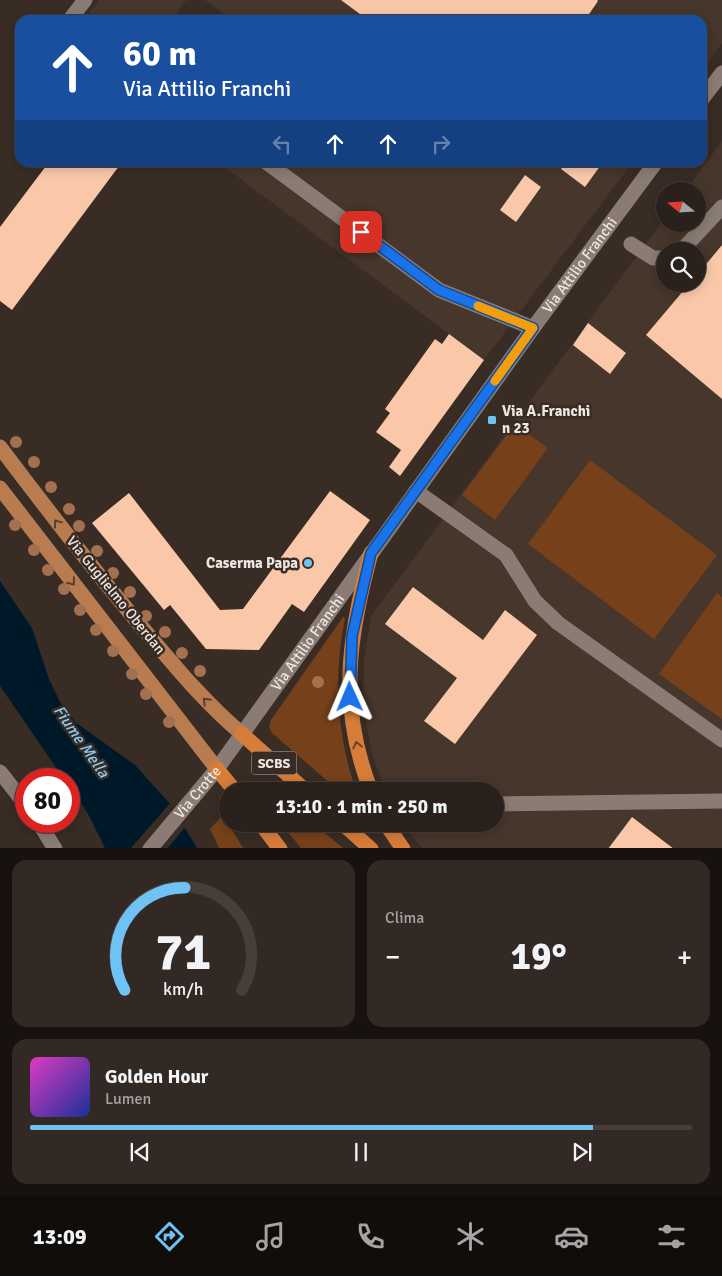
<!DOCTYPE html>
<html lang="it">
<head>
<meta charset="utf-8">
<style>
	body { margin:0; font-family:Signika,sans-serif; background:#322925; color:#f1f3f6; height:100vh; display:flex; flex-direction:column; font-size:19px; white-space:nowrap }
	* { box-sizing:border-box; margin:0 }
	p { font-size:16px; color:#a5a3a3 }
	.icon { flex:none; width:28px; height:28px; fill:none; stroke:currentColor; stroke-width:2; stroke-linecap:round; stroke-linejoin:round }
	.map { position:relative; height:848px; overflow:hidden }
	.side { display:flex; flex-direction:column; gap:12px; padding:12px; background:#17120f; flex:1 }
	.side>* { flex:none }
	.guide { position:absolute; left:15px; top:15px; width:692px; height:152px; border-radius:15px; box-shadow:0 2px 12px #0003,0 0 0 1px #463e3b; background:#1a4fa0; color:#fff; overflow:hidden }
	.needle { width:32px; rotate:288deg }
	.fabs { position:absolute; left:656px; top:182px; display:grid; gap:10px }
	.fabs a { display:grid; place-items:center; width:50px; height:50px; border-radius:50%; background:#2a211c; box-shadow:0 2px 12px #0003,0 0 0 1px #463e3b; font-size:25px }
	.speed { position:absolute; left:15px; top:768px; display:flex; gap:10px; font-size:25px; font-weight:700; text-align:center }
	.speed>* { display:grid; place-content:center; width:65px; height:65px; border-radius:50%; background:#2a211c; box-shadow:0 2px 12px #0003,0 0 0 1px #463e3b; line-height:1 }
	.speed .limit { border:8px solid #d22; background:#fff; color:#111 }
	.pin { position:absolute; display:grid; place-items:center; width:42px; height:42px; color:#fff; margin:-21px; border-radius:10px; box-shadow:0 2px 8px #0006 }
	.me { position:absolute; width:55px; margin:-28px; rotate:359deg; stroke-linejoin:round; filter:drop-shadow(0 0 4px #0008) }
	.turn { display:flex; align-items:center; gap:18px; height:105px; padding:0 25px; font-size:22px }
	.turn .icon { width:65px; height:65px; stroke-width:2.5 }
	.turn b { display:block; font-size:35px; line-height:42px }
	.lanes { display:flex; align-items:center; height:48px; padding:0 25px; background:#0003; justify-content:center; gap:25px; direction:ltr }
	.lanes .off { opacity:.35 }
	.big { font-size:38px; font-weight:700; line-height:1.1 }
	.side .tile { flex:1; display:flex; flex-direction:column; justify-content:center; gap:8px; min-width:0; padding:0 18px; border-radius:15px; background:#322925 }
	.side .dial { align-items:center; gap:0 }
	.dial svg { height:130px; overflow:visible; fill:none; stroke:#463e3b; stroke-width:7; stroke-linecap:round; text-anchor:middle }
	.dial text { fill:#f1f3f6; stroke:none }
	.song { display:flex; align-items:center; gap:15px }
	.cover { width:60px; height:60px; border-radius:8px; background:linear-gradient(135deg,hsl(310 70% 55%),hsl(230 70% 35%)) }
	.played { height:5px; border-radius:2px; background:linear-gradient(90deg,#6fc2f4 85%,#463e3b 85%) }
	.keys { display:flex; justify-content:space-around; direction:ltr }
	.heat { display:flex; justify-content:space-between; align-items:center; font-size:28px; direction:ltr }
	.side .tiles { flex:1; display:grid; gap:12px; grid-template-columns:1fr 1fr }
	.tile:last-child { grid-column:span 2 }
	.trip { position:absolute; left:219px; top:782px; width:285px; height:50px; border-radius:25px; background:#2a211c; box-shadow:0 2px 12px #0003,0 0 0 1px #463e3b; font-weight:700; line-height:50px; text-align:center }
	.tab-bar { display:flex; height:80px; justify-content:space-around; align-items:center; background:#110d0b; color:#a5a3a3 }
	.tab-bar .icon { width:35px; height:35px }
	.tab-bar .on { color:#6fc2f4 }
	.tab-bar b { font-size:22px; color:#f1f3f6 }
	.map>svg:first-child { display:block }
	.built { fill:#46362b; fill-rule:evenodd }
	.green { fill:#76411a }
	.water { fill:#001929 }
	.pier { fill:#382c25 }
	.building { fill:#fac8a9 }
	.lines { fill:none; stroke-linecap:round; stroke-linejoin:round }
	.minor { stroke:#8a7c74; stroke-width:15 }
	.major { stroke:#b97c51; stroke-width:15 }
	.highway { stroke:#d87c39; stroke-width:15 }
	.tree { fill:#a37150 }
	.oneway { stroke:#584030 }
	.oneway2 { stroke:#68442b }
	.route-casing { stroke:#114b97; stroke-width:12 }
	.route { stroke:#1a73e8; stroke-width:9 }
	.slow { stroke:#f59e0b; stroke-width:9 }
	.poi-dot { fill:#6fc2f4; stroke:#382c25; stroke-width:2 }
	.labels { text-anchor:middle; stroke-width:5; stroke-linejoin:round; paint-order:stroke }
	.shield { fill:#382c25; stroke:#b7aea9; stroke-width:1 }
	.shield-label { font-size:14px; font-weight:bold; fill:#ede6e1 }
	.street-label { font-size:15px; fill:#ede6e1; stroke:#382c25 }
	.poi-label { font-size:15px; font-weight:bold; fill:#ede6e1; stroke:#382c25; text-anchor:start }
	.water-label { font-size:16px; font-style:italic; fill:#8accf6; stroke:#382c25 }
</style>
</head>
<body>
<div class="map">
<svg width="722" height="849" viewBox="0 0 722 849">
	<rect width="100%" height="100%" fill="#382c25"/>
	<path class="built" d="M99 0H186L172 20H84Z
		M205 0H722V43L703 69 702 20H232Z
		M722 141V848H422L402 824H495V791H385L371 750 363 706 364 661 371 616 665 218V224H698V191H685ZM665 251H698V284H665Z
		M219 163H632L484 360Z"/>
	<path class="green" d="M515 424 548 448 495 520 462 495Z
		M590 460 717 555 654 639 528 544Z
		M717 593 722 597V719L659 674Z
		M343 617 345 618C333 678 337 734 356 791H339L272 733 269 727 271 720Z
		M223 815 243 848H219L210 829Z
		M281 824H314L343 848H301Z"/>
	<path class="water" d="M0 581 32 628 49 679 60 702 75 722 135 765 171 805 197 848H105L87 812 69 786V779H64L0 686Z"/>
	<path class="pier" d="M172 801 187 825 167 849 131 848Z"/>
	<path class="building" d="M341 0H597L598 1 585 20H368Z
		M49 162H122L12 310 0 301V227Z
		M566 162H603L585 187 561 169Z
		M525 175 541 187 516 222 500 210Z
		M722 245V399L646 335 689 284H698V274Z
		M588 323 626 353 610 374 573 345Z
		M449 334 484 360 400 476 389 467 401 450 376 432 390 413 385 409 435 339 442 344Z
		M330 491 370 520 304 612 292 604 259 650 206 649 170 605 164 610 92 523 129 493 220 610 243 609Z
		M413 587 483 640 505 610 537 635 455 744 424 721 457 678 385 624Z
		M632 817 674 849H608Z"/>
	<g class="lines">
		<g class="minor">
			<path d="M73 20 71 18 85 0"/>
			<path d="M702 99 722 73"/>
			<path d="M266 162 439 290 533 328"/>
			<path d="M631 244 653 258H665"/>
			<path d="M681 251 722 207"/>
			<path d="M416 491 506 555 535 601 558 623 722 740"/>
			<path d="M0 772 26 805"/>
			<path d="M498 804 722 801"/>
			<path d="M38 821 55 849"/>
			<path id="s1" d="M150 849 217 769 533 328 656 162"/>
		</g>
		<path class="major" d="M0 447C46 508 92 568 141 626 173 664 204 702 242 734
			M0 488 217 769"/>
		<path class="highway" d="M242 734 306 791
			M217 769 235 791
			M371 791C338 707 348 638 371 553
			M261 824 280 849
			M343 824 371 849
			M386 824 403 849"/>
	</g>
	<g class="tree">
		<circle cx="16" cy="442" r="6"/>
		<circle cx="34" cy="462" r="6"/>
		<circle cx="51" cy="487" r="6"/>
		<circle cx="69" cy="509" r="6"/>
		<circle cx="15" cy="525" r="6"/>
		<circle cx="79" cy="526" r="6"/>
		<circle cx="34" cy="550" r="6"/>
		<circle cx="97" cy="551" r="6"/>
		<circle cx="48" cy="570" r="6"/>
		<circle cx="113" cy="573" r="6"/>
		<circle cx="64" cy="589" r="6"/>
		<circle cx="130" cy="592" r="6"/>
		<circle cx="80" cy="610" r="6"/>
		<circle cx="146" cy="616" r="6"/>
		<circle cx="96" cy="630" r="6"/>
		<circle cx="165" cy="632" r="6"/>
		<circle cx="113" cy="651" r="6"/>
		<circle cx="182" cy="653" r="6"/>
		<circle cx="200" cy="671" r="6"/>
		<circle cx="132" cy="674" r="6"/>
		<circle cx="318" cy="682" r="6"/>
		<circle cx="146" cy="694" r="6"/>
		<circle cx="169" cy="722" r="6"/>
	</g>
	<defs><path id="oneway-chevron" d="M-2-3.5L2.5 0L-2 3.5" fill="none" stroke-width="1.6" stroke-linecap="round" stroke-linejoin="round" transform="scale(1.25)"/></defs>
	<g class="oneway">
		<use href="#oneway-chevron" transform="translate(57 523) rotate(-127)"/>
		<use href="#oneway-chevron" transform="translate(72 582) rotate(52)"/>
		<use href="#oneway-chevron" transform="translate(206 701) rotate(-135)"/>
	</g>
	<use class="oneway2" href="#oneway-chevron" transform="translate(357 745) rotate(-102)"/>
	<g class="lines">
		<g class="route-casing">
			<path id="route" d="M350 697 352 636 371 553 533 328 439 290 361 232"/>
		</g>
		<use href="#route" class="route"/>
		<path class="slow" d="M478 306 533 328 495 381"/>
	</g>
	<g class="poi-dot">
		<rect x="487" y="415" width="10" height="10" rx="2.5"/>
		<circle cx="308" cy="563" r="5"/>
	</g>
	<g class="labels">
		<rect class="shield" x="251.5" y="751.5" width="45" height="23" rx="4"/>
		<g class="shield-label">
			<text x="274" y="768">SCBS</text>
		</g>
		<g class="street-label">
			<text dy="5" stroke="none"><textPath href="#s1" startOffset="725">Via Attilio Franchi</textPath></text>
			<text transform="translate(116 595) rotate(51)" y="5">Via Guglielmo Oberdan</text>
			<text dy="5" stroke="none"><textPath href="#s1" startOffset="260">Via Attilio Franchi</textPath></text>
			<text dy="5" stroke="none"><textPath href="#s1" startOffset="74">Via Crotte</textPath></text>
		</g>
		<g class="poi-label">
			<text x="502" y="416">Via A.Franchi<tspan x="502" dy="17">n 23</tspan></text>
			<text x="298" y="568" text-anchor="end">Caserma Papa</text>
		</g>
		<g class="water-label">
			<text transform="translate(82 741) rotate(55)" y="6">Fiume Mella</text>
		</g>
	</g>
</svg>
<div class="fabs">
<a><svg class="needle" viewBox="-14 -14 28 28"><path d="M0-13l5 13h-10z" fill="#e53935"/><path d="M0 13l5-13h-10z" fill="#a5a3a3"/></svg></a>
<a><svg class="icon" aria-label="search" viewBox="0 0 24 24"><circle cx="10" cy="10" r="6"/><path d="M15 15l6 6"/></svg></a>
</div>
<div class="speed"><div class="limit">80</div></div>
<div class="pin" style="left:361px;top:232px;background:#d93025"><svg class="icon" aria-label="arrive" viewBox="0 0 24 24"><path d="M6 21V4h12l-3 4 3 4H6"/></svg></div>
<svg class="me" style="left:350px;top:697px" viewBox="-20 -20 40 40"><path d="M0-17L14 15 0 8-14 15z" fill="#1a73e8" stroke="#fff" stroke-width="4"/></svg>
<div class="trip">13:10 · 1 min · 250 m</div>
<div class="guide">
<div class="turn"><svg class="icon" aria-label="ahead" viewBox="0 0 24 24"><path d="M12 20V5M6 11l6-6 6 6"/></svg><div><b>60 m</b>Via Attilio Franchi</div></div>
<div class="lanes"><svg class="icon off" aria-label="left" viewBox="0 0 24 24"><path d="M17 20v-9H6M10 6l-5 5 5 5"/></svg><svg class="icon" aria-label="ahead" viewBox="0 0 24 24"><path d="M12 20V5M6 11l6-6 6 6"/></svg><svg class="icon" aria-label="ahead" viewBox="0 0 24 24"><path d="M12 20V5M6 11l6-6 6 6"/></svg><svg class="icon off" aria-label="right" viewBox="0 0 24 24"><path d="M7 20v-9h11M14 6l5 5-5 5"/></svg></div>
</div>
</div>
<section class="side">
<div class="tiles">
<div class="tile dial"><svg viewBox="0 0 100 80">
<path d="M14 69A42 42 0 1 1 86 69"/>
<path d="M14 69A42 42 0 0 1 51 6" stroke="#6fc2f4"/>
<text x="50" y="56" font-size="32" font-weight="700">71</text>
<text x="50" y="72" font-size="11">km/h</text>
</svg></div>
<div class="tile"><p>Clima</p>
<div class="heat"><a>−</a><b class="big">19°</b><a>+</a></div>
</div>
<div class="tile">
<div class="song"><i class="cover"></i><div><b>Golden Hour</b><p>Lumen</p></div></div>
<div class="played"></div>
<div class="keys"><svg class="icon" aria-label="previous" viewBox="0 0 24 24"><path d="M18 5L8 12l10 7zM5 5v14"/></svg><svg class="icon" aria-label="pause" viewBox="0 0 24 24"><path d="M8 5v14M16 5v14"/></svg><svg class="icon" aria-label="next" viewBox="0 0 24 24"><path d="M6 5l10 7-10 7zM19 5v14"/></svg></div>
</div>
</div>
</section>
<nav class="tab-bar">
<b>13:09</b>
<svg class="icon on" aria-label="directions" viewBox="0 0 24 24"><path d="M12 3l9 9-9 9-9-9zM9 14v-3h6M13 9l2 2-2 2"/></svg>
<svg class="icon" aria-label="music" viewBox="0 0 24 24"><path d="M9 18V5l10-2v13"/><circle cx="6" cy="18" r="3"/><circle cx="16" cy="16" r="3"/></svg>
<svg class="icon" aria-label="phone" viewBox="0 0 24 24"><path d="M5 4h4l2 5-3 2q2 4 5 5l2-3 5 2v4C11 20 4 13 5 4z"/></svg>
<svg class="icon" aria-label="climate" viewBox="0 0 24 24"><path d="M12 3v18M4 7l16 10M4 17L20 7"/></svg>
<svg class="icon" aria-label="car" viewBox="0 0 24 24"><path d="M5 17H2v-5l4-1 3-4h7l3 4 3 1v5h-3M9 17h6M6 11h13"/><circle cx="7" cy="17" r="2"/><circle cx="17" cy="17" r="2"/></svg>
<svg class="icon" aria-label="filters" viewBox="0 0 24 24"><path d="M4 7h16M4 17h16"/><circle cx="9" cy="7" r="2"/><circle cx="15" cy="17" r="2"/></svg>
</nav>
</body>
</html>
